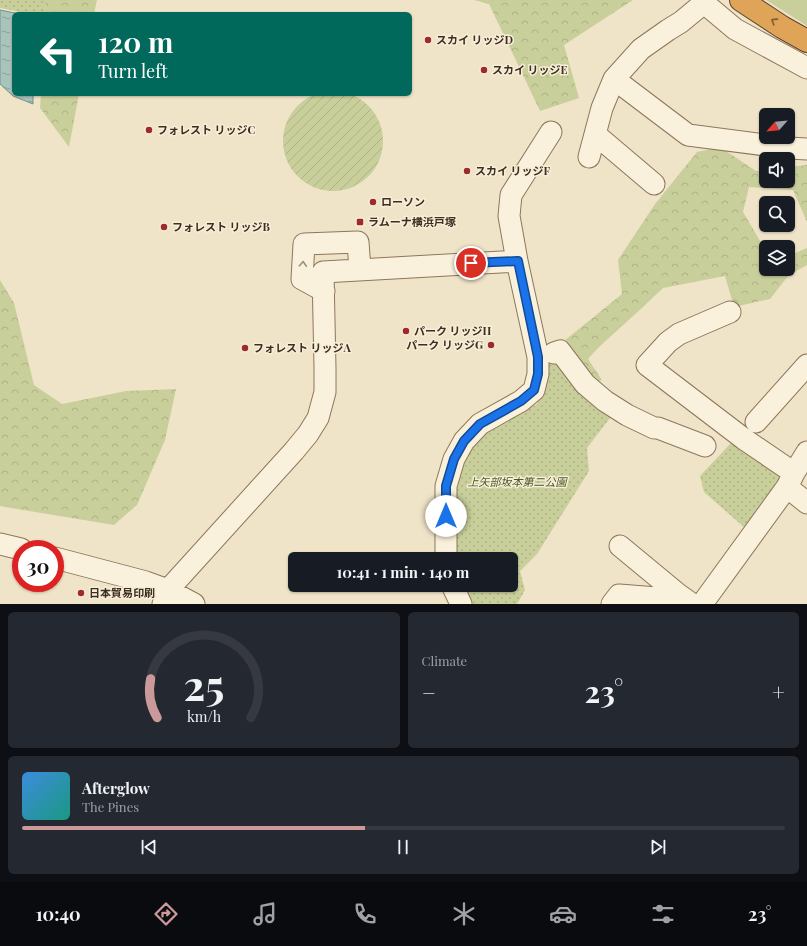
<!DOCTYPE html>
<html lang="en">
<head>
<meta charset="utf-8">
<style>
	body { margin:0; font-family:"Playfair Display","Noto Sans JP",serif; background:#242831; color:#f1f3f6; height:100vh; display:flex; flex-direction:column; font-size:15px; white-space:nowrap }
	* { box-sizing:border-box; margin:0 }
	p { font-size:13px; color:#9ea1a6 }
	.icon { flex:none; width:22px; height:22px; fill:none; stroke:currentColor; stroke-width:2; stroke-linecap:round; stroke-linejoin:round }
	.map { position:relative; height:604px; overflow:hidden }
	.panel { display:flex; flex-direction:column; gap:8px; padding:8px; background:#0d0f14; flex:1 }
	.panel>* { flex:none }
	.banner { position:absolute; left:12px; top:12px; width:400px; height:84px; border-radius:6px; box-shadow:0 1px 3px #0004; background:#00695c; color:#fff; overflow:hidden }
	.needle { width:26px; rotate:243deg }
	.buttons { position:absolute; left:759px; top:108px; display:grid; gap:8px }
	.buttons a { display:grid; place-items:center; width:36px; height:36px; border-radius:6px; background:#171b24; box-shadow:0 1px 3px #0004; font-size:20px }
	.speed { position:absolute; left:12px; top:540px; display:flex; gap:8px; font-size:20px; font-weight:700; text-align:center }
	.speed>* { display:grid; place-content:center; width:52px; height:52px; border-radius:50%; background:#171b24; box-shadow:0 1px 3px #0004; line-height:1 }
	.speed .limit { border:6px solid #d22; background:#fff; color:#111 }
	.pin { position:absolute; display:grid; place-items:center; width:34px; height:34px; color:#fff; margin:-17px; border:2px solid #fff; border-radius:50%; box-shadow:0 1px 4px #0007 }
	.me { position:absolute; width:44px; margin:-22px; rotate:0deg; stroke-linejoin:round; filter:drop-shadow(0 0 3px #0008) }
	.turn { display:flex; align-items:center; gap:14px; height:84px; padding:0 20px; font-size:18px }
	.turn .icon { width:52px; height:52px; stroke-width:2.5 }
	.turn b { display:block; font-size:28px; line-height:34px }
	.big { font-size:30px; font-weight:700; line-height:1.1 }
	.panel .card { flex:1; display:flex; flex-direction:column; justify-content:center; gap:6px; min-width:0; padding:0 14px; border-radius:6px; background:#242831 }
	.panel .dial { align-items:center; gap:0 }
	.dial svg { height:104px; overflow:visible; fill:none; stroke:#363941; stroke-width:7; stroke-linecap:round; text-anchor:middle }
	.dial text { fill:#f1f3f6; stroke:none }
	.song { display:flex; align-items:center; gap:12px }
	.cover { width:48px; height:48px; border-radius:6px; background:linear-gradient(135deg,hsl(210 70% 55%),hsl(170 70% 35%)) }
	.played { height:4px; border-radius:2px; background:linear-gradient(90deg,#cc999b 45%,#363941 45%) }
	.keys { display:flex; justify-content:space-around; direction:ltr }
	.heat { display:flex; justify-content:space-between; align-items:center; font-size:22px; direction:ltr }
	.panel .tiles { flex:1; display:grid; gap:8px; grid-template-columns:1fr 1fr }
	.card:last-child { grid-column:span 2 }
	.trip { position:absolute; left:288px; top:552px; width:230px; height:40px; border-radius:6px; background:#171b24; box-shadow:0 1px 3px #0004; font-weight:700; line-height:40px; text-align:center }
	.tabs { display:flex; height:64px; justify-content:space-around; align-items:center; background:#090b0e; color:#9ea1a6 }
	.tabs .icon { width:28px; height:28px }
	.tabs .selected { color:#cc999b }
	.tabs b { font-size:18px; color:#f1f3f6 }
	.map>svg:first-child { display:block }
	.grass { fill:#c9cf9b }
	.forest { fill:url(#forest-crowns) }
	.park { fill:url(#park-dots) }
	.garden { fill:url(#garden-furrows) }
	.water { fill:url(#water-ripples); stroke:#6f938a }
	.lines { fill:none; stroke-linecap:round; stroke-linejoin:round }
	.minor-casing { stroke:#8d765c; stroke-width:23 }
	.highway-casing { stroke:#5b4430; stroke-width:24 }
	.minor { stroke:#faf1dc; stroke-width:21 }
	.highway { stroke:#e0a458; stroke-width:22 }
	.oneway { stroke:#7e5d36 }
	.oneway2 { stroke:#9c907e }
	.route-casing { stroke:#114b97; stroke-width:10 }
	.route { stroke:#1a73e8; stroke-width:7 }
	.poi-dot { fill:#9e2a2b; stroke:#f7eed8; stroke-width:1.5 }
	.labels { text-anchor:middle; stroke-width:3; stroke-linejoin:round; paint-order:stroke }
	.poi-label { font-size:11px; font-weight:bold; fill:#3d2e20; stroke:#f7eed8; text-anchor:start }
	.park-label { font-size:11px; font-style:italic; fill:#4d5a26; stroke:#f7eed8 }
</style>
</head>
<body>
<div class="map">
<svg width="807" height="604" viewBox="0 0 807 604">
	<defs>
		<pattern id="forest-crowns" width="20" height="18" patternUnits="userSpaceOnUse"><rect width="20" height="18" fill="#c9cf9b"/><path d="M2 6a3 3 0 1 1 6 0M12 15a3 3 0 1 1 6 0" fill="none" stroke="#aeb285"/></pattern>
		<pattern id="park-dots" width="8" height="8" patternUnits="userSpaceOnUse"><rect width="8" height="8" fill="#c9cf9b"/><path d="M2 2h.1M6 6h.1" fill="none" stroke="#aeb285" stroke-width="1.8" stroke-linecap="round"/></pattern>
		<pattern id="garden-furrows" width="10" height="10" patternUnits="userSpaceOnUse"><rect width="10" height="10" fill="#c9cf9b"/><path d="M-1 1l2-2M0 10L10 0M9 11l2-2" fill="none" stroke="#aeb285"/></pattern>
		<pattern id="water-ripples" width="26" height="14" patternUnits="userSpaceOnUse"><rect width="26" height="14" fill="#a9c4bc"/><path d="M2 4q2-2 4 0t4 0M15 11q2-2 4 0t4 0" fill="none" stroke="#8ba098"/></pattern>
	</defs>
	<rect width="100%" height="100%" fill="#f0e4c8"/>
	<path class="grass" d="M766 0H807V26Z"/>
	<path class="forest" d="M45 0H97L94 14H46Z
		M474 0H633L564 45 579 98 540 111 489 4Z
		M41 94H79L69 147 40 108Z
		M720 147 756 171 766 170V181H788V167L807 165V222L793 190 749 187 743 212 766 251V269H788V256L807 248V265L789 275 770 299 734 307 725 276 663 288 643 307 599 347 588 359 602 380 595 383 559 345 622 294 618 260 655 204 697 152Z
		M0 280 14 303 34 385 62 404 126 391 176 389 165 440 137 505 114 525 17 509 0 506Z"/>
	<path class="park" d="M0 0H45L46 14H31L0 8Z
		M559 354 576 385 589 402 610 418 587 448 589 471 537 554 520 571 525 590 517 604H470L463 585H511V559H457L456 487 462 464 476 443 491 429 537 404 546 388 547 357Z
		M731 443 751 447 787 474 745 528 704 492 700 476Z"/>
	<path class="garden" d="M283 141a50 50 0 1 1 100 0a50 50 0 1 1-100 0Z"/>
	<path class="water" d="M0 10 20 14H14V94H33V104L13 96 0 84Z"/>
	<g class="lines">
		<g class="minor-casing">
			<path id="minor" d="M614 79 688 135 789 148 807 149
				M595 134 654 184
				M589 157 602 108 614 79 641 49 668 30 681 22 704 3 735 29 807 68
				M324 291 302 279 304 244 358 242 360 270
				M730 312 679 334 668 342 647 365 744 439 794 473
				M554 353 560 351 585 384 605 401 627 415 654 428H658L705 446
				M756 422 807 365
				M807 452 794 473 787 487 807 503
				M0 544 21 549
				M620 546 678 594 692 604
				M55 558 146 582 168 590 194 604
				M446 559V486L454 459 464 441 480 424 521 401 534 390 538 374V357L517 261 509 216 511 195 551 132
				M452 585 461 604
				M163 604 168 590 294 451 308 434 318 418 325 392V368L323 272 517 261
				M612 604 619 595 657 598 675 604
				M702 604 787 487"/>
		</g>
		<g class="highway-casing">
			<path id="highway" d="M741 0 782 27 807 41"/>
		</g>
		<use href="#minor" class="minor"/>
		<use href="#highway" class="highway"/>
	</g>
	<defs><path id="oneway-chevron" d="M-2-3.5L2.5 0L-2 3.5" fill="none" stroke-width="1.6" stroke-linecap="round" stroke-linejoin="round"/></defs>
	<use class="oneway" href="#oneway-chevron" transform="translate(774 21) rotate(-147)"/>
	<use class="oneway2" href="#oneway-chevron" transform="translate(303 264) rotate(-87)"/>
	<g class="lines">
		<g class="route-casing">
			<path id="route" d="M446 516V486L454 459 464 441 480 424 521 401 534 390 538 374V357L518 261 471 263"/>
		</g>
		<use href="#route" class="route"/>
	</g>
	<g class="poi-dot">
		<circle cx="428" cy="40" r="4"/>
		<circle cx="484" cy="70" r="4"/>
		<circle cx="149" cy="130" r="4"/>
		<circle cx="467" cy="171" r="4"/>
		<circle cx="373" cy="202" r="4"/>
		<rect x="356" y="218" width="8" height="8" rx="2"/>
		<circle cx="164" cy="227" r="4"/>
		<circle cx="406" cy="331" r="4"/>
		<circle cx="491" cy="345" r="4"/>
		<circle cx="245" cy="348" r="4"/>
		<circle cx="81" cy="593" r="4"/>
	</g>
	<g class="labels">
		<g class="poi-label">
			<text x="436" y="44">スカイ リッジD</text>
			<text x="492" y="74">スカイ リッジE</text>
			<text x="157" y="134">フォレスト リッジC</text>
			<text x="475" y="175">スカイ リッジF</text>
			<text x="381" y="206">ローソン</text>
			<text x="368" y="226">ラムーナ横浜戸塚</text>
			<text x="172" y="231">フォレスト リッジB</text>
			<text x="414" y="335">パーク リッジH</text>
			<text x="483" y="349" text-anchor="end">パーク リッジG</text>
			<text x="253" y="352">フォレスト リッジA</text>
			<text x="89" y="597">日本貿易印刷</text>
		</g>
		<g class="park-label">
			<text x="517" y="486">上矢部坂本第二公園</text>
		</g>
	</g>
</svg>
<div class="buttons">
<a><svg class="needle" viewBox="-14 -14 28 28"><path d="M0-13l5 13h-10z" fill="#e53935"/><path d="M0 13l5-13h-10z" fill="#9ea1a6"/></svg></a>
<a><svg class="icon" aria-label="sound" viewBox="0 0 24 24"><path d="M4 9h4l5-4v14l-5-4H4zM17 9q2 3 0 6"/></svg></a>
<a><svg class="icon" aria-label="search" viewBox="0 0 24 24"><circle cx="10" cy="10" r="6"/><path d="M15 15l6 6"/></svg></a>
<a><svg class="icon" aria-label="layers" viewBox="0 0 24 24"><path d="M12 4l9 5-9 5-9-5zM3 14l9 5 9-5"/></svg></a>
</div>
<div class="speed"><div class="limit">30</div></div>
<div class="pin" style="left:471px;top:263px;background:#d93025"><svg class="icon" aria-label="arrive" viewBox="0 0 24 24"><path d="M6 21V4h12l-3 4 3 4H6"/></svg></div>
<svg class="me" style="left:446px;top:516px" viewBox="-20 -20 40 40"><circle r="19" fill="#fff"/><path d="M0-13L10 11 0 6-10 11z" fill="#1a73e8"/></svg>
<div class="trip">10:41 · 1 min · 140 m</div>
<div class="banner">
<div class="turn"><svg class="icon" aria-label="left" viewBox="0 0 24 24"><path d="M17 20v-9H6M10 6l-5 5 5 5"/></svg><div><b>120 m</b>Turn left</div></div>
</div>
</div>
<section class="panel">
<div class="tiles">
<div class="card dial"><svg viewBox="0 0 100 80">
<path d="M14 69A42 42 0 1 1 86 69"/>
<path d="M14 69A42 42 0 0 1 9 39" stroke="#cc999b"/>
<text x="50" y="56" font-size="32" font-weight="700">25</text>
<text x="50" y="72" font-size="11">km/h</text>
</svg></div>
<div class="card"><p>Climate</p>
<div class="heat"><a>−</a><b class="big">23°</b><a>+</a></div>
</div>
<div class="card">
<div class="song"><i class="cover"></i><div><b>Afterglow</b><p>The Pines</p></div></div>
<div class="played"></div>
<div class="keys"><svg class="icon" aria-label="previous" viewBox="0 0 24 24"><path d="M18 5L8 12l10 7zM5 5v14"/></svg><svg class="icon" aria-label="pause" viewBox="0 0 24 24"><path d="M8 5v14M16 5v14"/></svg><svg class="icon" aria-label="next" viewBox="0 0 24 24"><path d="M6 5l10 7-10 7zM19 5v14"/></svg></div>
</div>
</div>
</section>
<nav class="tabs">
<b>10:40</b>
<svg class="icon selected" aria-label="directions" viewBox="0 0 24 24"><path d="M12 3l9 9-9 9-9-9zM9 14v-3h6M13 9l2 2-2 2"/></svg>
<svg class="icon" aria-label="music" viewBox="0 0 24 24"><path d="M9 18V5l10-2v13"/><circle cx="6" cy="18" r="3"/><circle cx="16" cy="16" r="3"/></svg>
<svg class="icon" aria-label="phone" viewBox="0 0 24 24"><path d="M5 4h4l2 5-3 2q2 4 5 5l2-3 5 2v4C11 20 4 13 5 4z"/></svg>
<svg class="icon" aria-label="climate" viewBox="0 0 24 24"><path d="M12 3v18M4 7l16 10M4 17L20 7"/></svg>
<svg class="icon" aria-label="car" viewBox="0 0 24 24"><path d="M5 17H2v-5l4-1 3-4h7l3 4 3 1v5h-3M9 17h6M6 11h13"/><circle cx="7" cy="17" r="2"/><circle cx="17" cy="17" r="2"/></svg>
<svg class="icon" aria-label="filters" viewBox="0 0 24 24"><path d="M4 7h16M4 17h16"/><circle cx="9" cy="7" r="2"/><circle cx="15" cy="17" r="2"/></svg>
<b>23°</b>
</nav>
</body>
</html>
